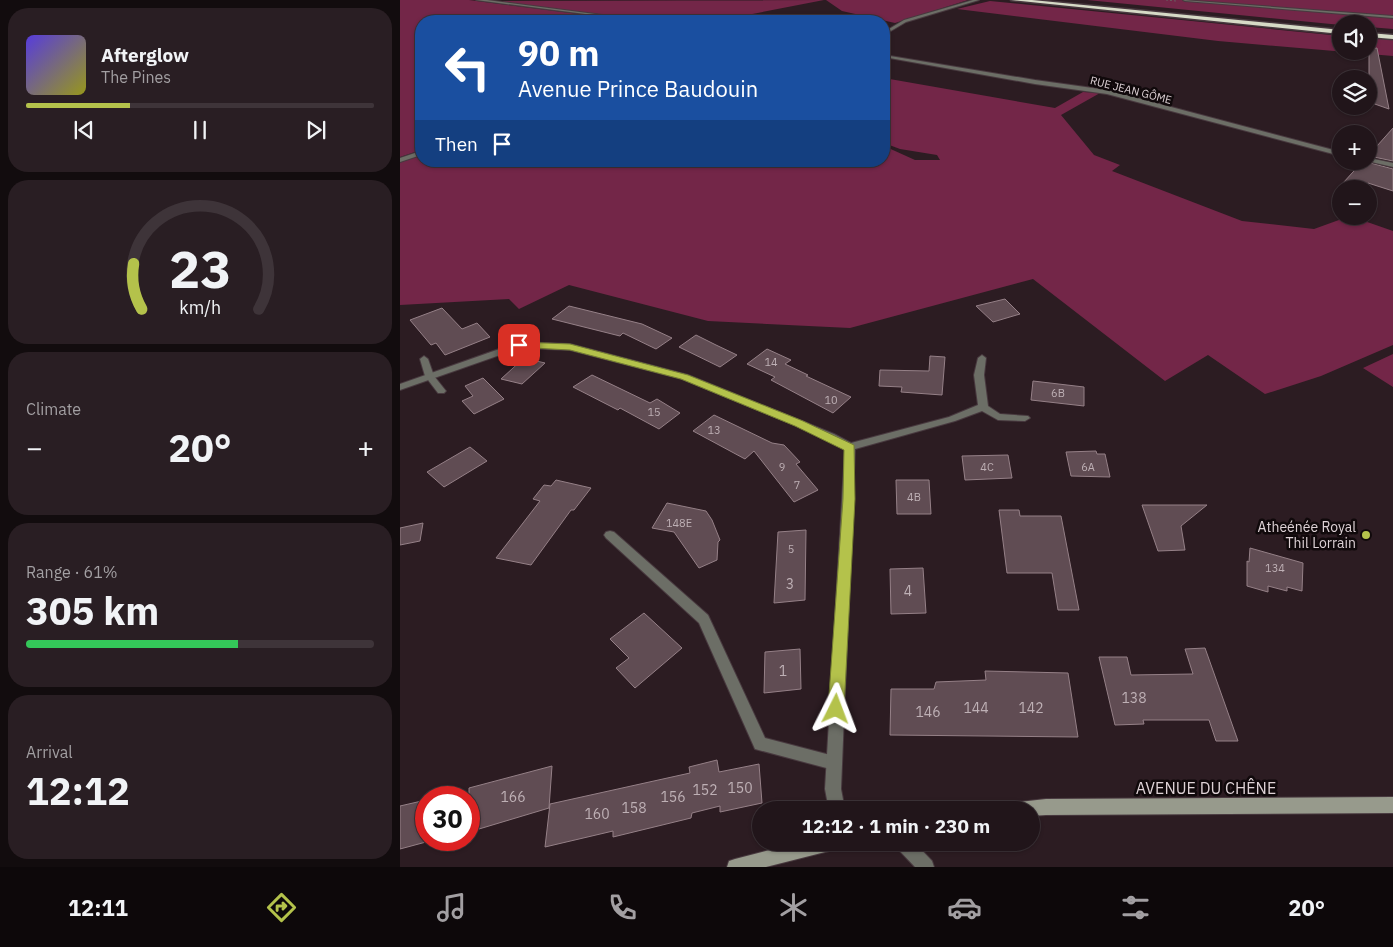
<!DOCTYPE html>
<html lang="en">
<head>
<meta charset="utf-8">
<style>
	body { margin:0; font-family:"IBM Plex Sans",sans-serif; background:#291e23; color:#f1f3f6; height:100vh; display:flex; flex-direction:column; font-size:19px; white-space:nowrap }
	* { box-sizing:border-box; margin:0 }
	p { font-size:16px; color:#a29fa2 }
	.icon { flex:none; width:28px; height:28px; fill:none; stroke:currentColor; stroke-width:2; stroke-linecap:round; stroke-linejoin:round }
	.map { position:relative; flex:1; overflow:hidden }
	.panel { display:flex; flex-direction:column; gap:8px; padding:8px; background:#120c0e; width:400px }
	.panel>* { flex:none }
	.banner { position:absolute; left:15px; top:15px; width:475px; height:152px; border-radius:20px; box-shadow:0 1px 4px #0004,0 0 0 1px #3e3439; background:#1a4fa0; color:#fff; overflow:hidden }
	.buttons { position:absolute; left:932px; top:15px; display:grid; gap:10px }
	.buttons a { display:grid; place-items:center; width:45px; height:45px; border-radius:50%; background:#21151a; box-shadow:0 1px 4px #0004,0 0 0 1px #3e3439; font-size:25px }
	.speed { position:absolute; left:15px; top:786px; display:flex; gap:10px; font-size:25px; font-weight:700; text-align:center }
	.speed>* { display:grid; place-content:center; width:65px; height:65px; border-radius:50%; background:#21151a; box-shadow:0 1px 4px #0004,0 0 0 1px #3e3439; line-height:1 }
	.speed .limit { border:8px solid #d22; background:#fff; color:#111 }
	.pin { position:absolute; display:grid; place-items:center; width:42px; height:42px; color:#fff; margin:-21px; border-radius:10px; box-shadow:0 2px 8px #0006 }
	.me { position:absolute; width:55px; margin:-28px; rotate:3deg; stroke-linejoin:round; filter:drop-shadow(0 0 4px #0008) }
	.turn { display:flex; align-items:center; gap:18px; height:105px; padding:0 20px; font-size:22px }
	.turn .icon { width:65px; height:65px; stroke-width:2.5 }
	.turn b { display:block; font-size:35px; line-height:42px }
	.then { display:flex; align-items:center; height:48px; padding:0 20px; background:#0003; gap:10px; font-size:19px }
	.big { font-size:38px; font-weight:700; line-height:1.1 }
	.panel .widget { flex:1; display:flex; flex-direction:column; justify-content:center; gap:8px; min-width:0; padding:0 18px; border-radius:20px; background:#291e23 }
	.panel .dial { align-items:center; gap:0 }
	.dial svg { height:130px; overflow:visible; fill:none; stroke:#3e3439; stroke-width:7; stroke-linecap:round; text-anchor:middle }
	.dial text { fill:#f1f3f6; stroke:none }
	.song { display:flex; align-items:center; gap:15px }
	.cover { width:60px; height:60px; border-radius:8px; background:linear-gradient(135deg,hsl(250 70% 55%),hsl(60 70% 35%)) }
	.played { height:5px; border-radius:2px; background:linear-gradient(90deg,#b4c24b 30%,#3e3439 30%) }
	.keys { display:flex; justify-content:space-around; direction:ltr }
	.heat { display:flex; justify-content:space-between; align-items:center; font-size:28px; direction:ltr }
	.charge { height:8px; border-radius:4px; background:linear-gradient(90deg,#34c759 61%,#3e3439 0) }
	.trip { position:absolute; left:352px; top:801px; width:288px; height:50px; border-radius:25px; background:#21151a; box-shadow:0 1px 4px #0004,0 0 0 1px #3e3439; font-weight:700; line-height:50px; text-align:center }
	.dock { display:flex; height:80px; justify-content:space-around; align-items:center; background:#0d080a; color:#a29fa2 }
	.dock .icon { width:35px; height:35px }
	.dock .on { color:#b4c24b }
	.dock b { font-size:22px; color:#f1f3f6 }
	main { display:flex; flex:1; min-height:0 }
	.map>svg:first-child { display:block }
	.green { fill:#732648 }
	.building { fill:#604c53; stroke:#958087 }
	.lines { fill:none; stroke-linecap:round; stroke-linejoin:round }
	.service-casing { stroke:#48393f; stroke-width:2 }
	.minor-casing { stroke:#48393f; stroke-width:2 }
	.secondary-casing { stroke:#48393f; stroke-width:2 }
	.motorway-casing { stroke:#48393f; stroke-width:3 }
	.path { stroke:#695a5f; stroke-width:1; stroke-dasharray:2 2; stroke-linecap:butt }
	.service { fill:#6c6e66; fill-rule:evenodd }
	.minor { fill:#6c6e66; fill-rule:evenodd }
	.secondary { fill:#979a8c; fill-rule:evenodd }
	.motorway { fill:#d6dac6; fill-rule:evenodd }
	.route { fill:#b4c24b; stroke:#757e31 }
	.poi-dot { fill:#b4c24b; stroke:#10090b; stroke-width:2 }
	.labels { text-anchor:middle; stroke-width:5; stroke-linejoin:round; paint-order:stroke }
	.far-street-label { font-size:11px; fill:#ded2d6; stroke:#10090b }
	.number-label { font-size:11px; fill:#beb0b5 }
	.poi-label { font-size:14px; fill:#ded2d6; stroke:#10090b; text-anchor:end }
	.near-number-label { font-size:14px; fill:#beb0b5 }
	.near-street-label { font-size:16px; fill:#ded2d6; stroke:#10090b }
</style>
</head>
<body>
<main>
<section class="panel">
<div class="widget">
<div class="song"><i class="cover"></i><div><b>Afterglow</b><p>The Pines</p></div></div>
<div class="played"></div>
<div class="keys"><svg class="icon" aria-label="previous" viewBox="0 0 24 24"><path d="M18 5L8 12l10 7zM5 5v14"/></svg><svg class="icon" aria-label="pause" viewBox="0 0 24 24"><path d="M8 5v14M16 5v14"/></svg><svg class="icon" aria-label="next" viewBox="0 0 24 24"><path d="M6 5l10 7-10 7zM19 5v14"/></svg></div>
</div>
<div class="widget dial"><svg viewBox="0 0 100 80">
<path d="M14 69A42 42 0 1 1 86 69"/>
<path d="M14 69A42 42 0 0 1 9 41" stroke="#b4c24b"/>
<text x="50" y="56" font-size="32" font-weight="700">23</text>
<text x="50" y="72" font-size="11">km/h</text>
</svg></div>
<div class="widget"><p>Climate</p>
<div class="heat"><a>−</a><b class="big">20°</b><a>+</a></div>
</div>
<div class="widget"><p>Range · 61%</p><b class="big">305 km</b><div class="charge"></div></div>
<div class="widget"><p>Arrival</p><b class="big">12:12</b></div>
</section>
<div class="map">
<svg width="993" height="867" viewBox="0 0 993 867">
	<rect width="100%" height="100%" fill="#2c1c22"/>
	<path class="green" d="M0 0H69L234 21H21V150L0 157Z
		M424 0 337 17 314 14 290 21H254L94 1Z
		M426 0H568L495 23 442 11Z
		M687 0H993V29L969 27V24L941 25Z
		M590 1 941 36V51H969V38L993 40V56L818 41 557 9Z
		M484 78 655 108 683 92 700 93 661 115 694 155 720 165 712 171 842 221 914 229 950 216 993 231V345L921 376 865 394 808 355 765 381 633 279 450 328 308 321 169 285 119 309 109 299 0 305V162L21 154V161H484V146L515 160H540L537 155 500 149 484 143Z
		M993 354V387L963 368Z"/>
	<path class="building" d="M977 48 989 109 969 102V49Z
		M993 128V161L969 156V155Z
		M963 161 993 169V191L968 183 964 188 943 183Z
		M605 299 620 314 593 322 576 306Z
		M169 306 242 324 272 338 256 349 223 333 220 336 152 319Z
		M42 308 62 329 77 323 90 337 45 355 36 343 31 345 10 320Z
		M296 335 316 345 337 355 320 367 279 347Z
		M367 349 391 360 385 364 408 375 406 376 451 397 433 413 371 380 375 377 347 364Z
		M530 356 545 357 542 395 501 392 502 387 479 386 480 370 529 371Z
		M124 358 145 363 122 384 101 379Z
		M192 375 250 403 257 399 280 413 259 429 220 408 218 410 173 387Z
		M83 378 104 399 74 414 62 401 73 396 65 386Z
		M633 381 684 387V406L631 400Z
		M314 415 372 443 384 445 400 462 396 464 418 490 394 502 354 451 345 459 293 431Z
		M70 447 87 461 44 487 27 472Z
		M696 451 697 454H705L710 477 671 476 666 452Z
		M608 455 612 478 565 480 562 456Z
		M156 480 191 488 174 510H171L131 565 96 558 140 501 133 499 144 485 151 486Z
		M496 480H529L531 514H497Z
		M267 503 306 511 312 520 320 540 318 542 317 560 299 568 274 532 252 528Z
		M742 505H807L781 526 785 550 758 551Z
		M599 510H619L620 516H661L679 610H658L652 573H607Z
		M23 523 20 541 0 545V528Z
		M406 530 405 600 374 603 378 532Z
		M850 548 903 563 902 591 887 587V591L868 586V592L847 586V561L849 562Z
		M523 568 526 613 491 614 490 569Z
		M244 613 282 648 235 688 216 668 229 658 210 639Z
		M805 648 838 741H816L809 720H743L744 724 715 725 699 657H727L731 675 793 674 785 649Z
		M400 649 401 689 364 693 365 652Z
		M585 671 668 673 678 737 490 735 491 689H534L536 682 586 680Z
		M317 760 319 772 359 764 362 803 320 812V806L292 813 291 818 213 837V831L145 847 150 804 290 773 289 767Z
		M152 766 149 808 69 832V788Z
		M26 800V842L0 849V806Z"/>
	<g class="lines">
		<g class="service-casing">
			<path id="service" d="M24 356 28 359 34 376 46 391 44 393H38L25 376 20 359Z
				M210 531 214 532 308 615 365 738 434 756 439 758 441 763 439 768 434 770 355 749 299 623 206 538 204 535 206 532Z"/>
		</g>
		<g class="minor-casing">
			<path id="minor" d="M76 0H87L249 21H239Z
				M573 0H579L506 22 484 35V32L504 20Z
				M783 0 993 16V18L785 1Z
				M484 55 635 80 707 90 941 152V156L707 94 635 84 484 57Z
				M21 151V155L0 162V158Z
				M969 158 993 163V167L967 161H969Z
				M119 342 170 344 288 375 434 434 451 443 549 417 578 405 574 375 578 358 582 355 586 358 584 375 588 406 600 414 628 416 630 418 625 421 598 420 582 411 555 421 455 449 441 789 445 810H429L425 789 445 449 426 438 282 379 170 350 120 348 0 390V384Z
				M495 842H514L532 861 534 867H515L497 848Z"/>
		</g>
		<g class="secondary-casing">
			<path id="secondary" d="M993 797V813L646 815 631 816V810H611L614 805 619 802 646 799Z
				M400 842H441L439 848 433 850 366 867H327L329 861 335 859Z"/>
		</g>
		<g class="motorway-casing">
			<path id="motorway" d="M611 0H632L941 30V34Z
				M969 33 993 35V39L969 37Z"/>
		</g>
		<path class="path" d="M766 0 776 1"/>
		<use href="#service" class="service"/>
		<use href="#minor" class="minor"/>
		<use href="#secondary" class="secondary"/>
		<use href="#motorway" class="motorway"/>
	</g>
	<path class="route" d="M119 342 170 344 288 375 403 421 454 445 455 499 444 709 442 714 436 717 431 714 428 709 443 499 444 450 395 426 281 379 170 350 115 347 114 345Z"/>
	<circle class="poi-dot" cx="966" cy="535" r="5"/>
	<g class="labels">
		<g class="far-street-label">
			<text transform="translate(731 90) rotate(14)" y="4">RUE JEAN GÔME</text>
		</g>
		<g class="number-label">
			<text x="371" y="366">14</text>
			<text x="658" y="397">6B</text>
			<text x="431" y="404">10</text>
			<text x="254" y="416">15</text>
			<text x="314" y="434">13</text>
			<text x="382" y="471">9</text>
			<text x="587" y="471">4C</text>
			<text x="688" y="471">6A</text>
			<text x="397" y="489">7</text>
			<text x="514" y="501">4B</text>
			<text x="279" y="527">148E</text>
			<text x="391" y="553">5</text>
			<text x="875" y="572">134</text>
		</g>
		<g class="poi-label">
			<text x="956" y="532">Atheénée Royal<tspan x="956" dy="16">Thil Lorrain</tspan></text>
		</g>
		<g class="near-number-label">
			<text x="390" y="589">3</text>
			<text x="508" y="596">4</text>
			<text x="383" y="676">1</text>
			<text x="734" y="703">138</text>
			<text x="576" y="713">144</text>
			<text x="631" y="713">142</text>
			<text x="528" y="717">146</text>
			<text x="340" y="793">150</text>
			<text x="305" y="795">152</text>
			<text x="113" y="802">166</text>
			<text x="273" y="802">156</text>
			<text x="234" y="813">158</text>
			<text x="197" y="819">160</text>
		</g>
		<g class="near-street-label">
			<text x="806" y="794">AVENUE DU CHÊNE</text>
		</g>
	</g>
</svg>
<div class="buttons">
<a><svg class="icon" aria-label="sound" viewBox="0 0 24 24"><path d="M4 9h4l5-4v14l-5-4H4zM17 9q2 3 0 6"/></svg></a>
<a><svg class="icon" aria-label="layers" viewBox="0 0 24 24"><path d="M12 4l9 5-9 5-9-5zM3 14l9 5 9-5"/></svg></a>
<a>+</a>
<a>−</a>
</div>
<div class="speed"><div class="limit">30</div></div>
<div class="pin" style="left:119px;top:345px;background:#d93025"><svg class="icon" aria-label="arrive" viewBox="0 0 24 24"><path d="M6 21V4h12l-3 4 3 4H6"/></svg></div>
<svg class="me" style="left:436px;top:709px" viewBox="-20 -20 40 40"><path d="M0-17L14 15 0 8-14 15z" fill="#b4c24b" stroke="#fff" stroke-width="4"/></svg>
<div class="trip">12:12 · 1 min · 230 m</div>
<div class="banner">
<div class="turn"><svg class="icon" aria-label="left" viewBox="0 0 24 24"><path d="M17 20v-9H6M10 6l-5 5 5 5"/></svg><div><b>90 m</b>Avenue Prince Baudouin</div></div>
<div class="then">Then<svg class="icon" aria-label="arrive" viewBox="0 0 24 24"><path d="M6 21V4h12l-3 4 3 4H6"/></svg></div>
</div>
</div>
</main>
<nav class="dock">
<b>12:11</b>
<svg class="icon on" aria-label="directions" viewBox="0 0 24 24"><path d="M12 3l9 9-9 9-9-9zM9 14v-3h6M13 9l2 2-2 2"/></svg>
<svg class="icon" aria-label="music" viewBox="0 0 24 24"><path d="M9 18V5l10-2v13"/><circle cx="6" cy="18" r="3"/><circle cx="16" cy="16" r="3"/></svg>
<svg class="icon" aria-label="phone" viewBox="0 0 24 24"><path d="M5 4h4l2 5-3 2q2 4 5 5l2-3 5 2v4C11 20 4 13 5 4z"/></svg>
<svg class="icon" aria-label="climate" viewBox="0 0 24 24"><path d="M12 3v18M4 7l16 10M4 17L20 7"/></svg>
<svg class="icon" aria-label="car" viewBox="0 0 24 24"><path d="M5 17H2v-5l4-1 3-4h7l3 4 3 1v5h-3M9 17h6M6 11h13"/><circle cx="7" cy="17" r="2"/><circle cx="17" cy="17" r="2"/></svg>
<svg class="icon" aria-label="filters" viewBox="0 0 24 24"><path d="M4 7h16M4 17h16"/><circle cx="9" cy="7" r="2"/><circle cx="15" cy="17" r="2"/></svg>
<b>20°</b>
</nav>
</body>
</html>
